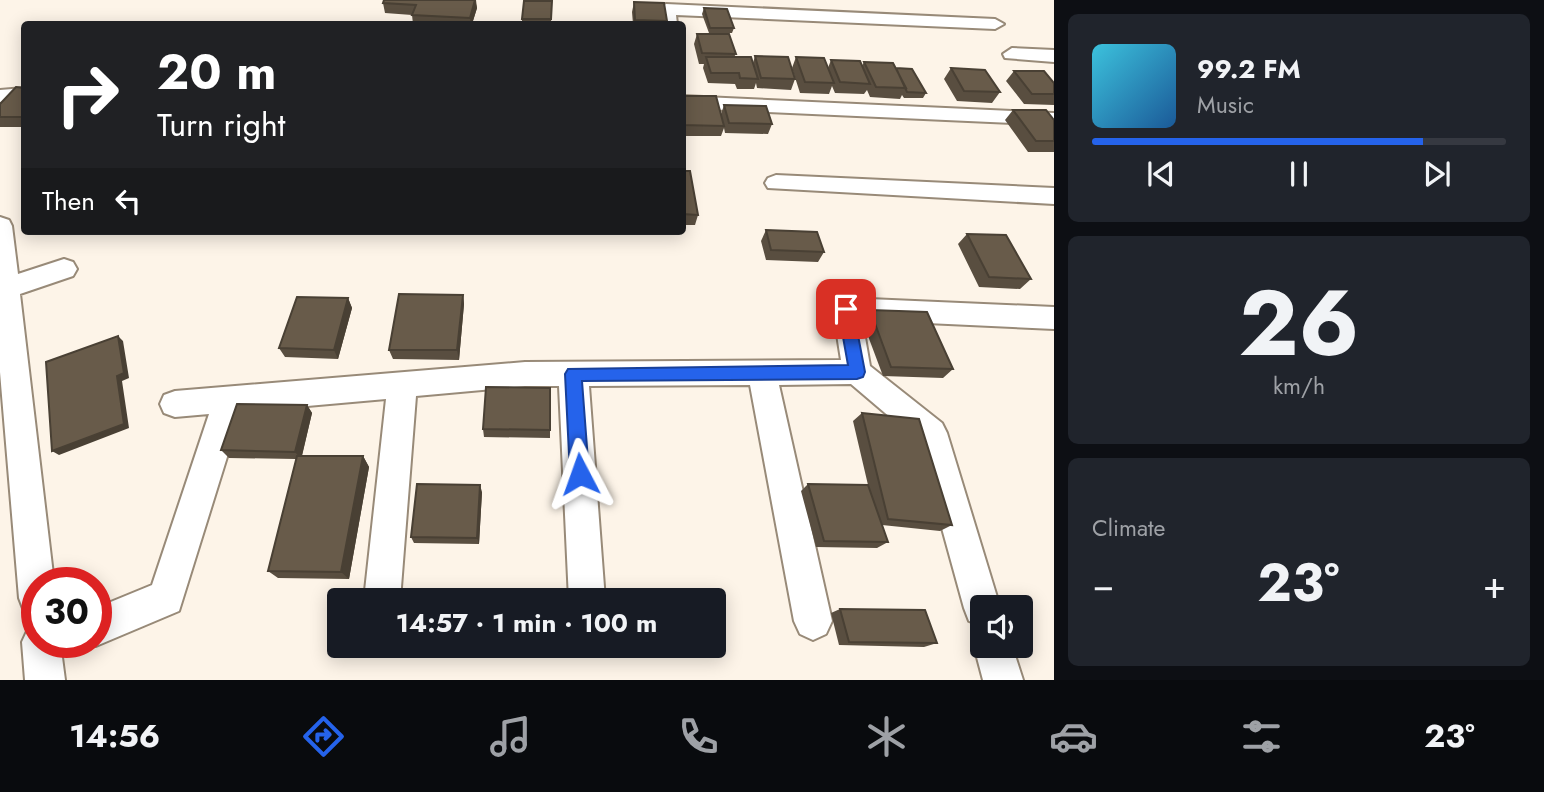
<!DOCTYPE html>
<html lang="en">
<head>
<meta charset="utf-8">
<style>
	body { margin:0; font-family:Jost,sans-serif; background:#20242c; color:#f1f3f6; height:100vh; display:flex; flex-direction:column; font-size:26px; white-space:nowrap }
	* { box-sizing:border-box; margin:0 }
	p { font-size:23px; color:#9ea1a6 }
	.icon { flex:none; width:38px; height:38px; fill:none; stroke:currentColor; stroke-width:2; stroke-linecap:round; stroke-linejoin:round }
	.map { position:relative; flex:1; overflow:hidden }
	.drawer { display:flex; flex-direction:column; gap:14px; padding:14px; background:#0d0f14; width:490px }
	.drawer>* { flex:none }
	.top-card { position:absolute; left:21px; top:21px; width:665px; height:214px; border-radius:7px; box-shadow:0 4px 18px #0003; background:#202124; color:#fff; overflow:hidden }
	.fabs { position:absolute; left:970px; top:595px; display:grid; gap:14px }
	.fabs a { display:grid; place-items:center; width:63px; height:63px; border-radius:7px; background:#171b24; box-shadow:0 4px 18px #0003; font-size:35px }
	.speed { position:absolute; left:21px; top:567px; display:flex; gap:14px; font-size:35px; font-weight:700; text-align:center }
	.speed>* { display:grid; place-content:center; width:91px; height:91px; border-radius:50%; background:#171b24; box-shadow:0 4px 18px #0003; line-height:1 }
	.speed .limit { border:10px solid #d22; background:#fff; color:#111 }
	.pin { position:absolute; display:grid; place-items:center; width:60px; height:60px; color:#fff; margin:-30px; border-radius:14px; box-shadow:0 4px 10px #0006 }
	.me { position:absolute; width:77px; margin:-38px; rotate:356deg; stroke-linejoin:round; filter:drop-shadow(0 0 5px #0008) }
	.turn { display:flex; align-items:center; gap:24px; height:147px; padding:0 21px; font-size:32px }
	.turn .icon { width:91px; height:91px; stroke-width:2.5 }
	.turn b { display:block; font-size:49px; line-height:60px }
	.then { display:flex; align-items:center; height:66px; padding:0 21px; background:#0003; gap:14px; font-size:26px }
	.big { font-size:52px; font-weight:700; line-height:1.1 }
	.drawer .card { flex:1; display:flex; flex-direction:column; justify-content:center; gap:10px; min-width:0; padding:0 24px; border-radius:10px; background:#20242c }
	.drawer .dial { align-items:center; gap:0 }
	.dial b { font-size:91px; line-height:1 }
	.song { display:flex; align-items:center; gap:21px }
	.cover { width:84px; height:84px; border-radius:10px; background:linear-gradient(135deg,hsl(190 70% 55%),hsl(210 70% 35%)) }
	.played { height:7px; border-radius:4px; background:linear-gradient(90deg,#2563eb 80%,#363941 80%) }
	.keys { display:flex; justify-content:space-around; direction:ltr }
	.heat { display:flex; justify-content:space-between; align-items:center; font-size:38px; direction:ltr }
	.trip { position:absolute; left:327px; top:588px; width:399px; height:70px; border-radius:7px; background:#171b24; box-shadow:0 4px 18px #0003; font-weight:700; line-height:70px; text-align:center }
	.menu { display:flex; height:112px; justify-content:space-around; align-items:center; background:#090b0e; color:#9ea1a6 }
	.menu .icon { width:49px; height:49px }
	.menu .selected { color:#2563eb }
	.menu b { font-size:32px; color:#f1f3f6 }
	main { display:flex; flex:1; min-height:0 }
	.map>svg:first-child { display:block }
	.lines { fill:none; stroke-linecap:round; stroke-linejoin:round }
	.street-casing { stroke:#988a78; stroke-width:4 }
	.street { fill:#fff; fill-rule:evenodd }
	.wall { fill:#594e40 }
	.shaded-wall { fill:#494034 }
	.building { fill:#685b4a; stroke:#494034; stroke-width:2 }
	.route { fill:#2563eb; stroke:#184099; stroke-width:2 }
</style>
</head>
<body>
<main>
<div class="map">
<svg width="1054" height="680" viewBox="0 0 1054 680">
	<rect width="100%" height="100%" fill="#fdf4e8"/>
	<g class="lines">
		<g class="street-casing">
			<path id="street" d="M666 4 995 19 1004 24 995 29 676 15 677 24H661L658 9Z
				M1012 48 1054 50V62L1005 58 1003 54Z
				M24 88V100L0 102V90Z
				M682 96 1054 113V125L682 108Z
				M776 175 1054 188V204L768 188 765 183 768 178Z
				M0 217 9 220 12 226 18 274 64 259 73 262 77 269 73 276 20 294 54 583H37V616L24 611 19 598 0 372Z
				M846 298 1054 307V329L862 320 870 366 942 423 947 433 1000 607H982V626L969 621 964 608 918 441 851 384 779 385 832 621 826 634 813 640 800 634 794 621 750 385 589 386 605 600H569L559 386H525L416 396 400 600H364L386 399 241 412 179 611 96 646 87 642H96V608L152 585 209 414 175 417 164 413 160 404 164 395 175 391 525 362 841 360 833 309 836 301Z
				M37 625V642H60L65 680H25L22 642 28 629Z
				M979 632H982V646H1012L1023 680H983L974 646Z"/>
		</g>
		<use href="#street" class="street"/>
	</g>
	<path class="wall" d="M384 0H476L477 8 472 24H413L412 15 385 13 383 3Z
		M552 1 551 24H522V19Z
		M634 2 667 21 666 24H633L632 12Z
		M704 8 734 28 732 33H709L702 14Z
		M697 34 736 54 734 57 753 63 755 56 795 79 791 90 757 88 756 83 754 89H737L735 84 708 83 703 68 704 64H699L694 44Z
		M796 57 828 68 831 60 862 66 864 62 896 68 926 93 923 98H904L902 95 900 99 870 97 867 90 864 94 835 93 832 86 829 94 800 93 792 68Z
		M951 68 1000 92 992 103 957 101 944 79Z
		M1014 71 1054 83V105L1024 104 1006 81Z
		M24 88V127H0V104Z
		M682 96 721 114 724 105 772 124 768 134 725 133 724 128 721 136H682Z
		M1013 110 1054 120V152H1028L1005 120Z
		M682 171 698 215 695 225H682Z
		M766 230 824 252 818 262 766 260 761 241Z
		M182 231H263L182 232Z
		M967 234 1031 279 1020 289 979 287 958 244Z
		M463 295 464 304 459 360 393 359 389 350Z
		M348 298 352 308 338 359 285 357 279 348Z
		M870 310 953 369 943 378 883 376 862 320Z
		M307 405 312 413 302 456H363L369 467 349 579 278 578 268 571 296 459 229 458 221 450Z
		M862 413 952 525 940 531 882 525 888 542 877 548 816 547 801 491 808 484 868 485 853 421Z
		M483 429 550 430V438L484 437Z
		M482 492 479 544 414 543 411 537Z
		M840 609 937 643 924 647 839 645 831 613Z
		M392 646H475L474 658 395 657 391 654Z"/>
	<path class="shaded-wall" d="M475 0 477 8 472 24H471L470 18Z
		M463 295 464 304 459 360 457 350Z
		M348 298 352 308 338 359 334 350Z
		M118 336 123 341 129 378 122 381 129 428 59 455 52 451 117 376Z
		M307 405 312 413 301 459 295 452Z
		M363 456 369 467 349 579 341 572Z
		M480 485 482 492 479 544 477 538Z
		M473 646H475L474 658 472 655Z"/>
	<path class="building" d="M384 0H475L470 18 412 15 416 5 383 3Z
		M524 1H552L551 19H522Z
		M634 2 664 3 667 21 635 20Z
		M704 8 727 9 734 28H710Z
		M697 34H729L736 54 702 53Z
		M755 56 788 57 795 79 761 78Z
		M706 57H751L758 79 740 78 739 73H711Z
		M796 57 824 58 834 83 805 82Z
		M831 60 860 61 870 84 840 82Z
		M864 62 893 63 906 88 876 87Z
		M896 68 912 69 926 93 907 92Z
		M951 68 985 70 1000 92 964 91Z
		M1014 71H1044L1054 83V94H1032Z
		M16 87 24 88V117H0V104Z
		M682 96H716L724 126 682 125Z
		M724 105 766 106 772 124 729 123Z
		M1013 110H1046L1054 120V141H1036Z
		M682 171H690L698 215 682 214Z
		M766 230 817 232 824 252 771 250Z
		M967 234 1006 235 1031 279 989 277Z
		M399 294 463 295 457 350H389Z
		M297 297 348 298 334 350 279 348Z
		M870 310 927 312 953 369 891 367Z
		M118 336 124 373 117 376 124 424 52 451 46 362Z
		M486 387 550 388V430L483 429Z
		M237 404 307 405 295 452 221 450Z
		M862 413 919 419 952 525 888 519Z
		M297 456H363L341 572 268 571Z
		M417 484 480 485 477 538 411 537Z
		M808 484 868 485 888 542 824 541Z
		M840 609 925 610 937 643 849 642Z
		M392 646H473L472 655 391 654Z"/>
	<path class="route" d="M846 303 853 309 865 372 863 377 857 379 582 381 589 474 586 480 580 483 573 480 570 474 565 374 568 369 848 365 838 309Z"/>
</svg>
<div class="fabs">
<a><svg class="icon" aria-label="sound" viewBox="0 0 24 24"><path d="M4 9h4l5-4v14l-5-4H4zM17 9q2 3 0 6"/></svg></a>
</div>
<div class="speed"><div class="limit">30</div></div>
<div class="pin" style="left:846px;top:309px;background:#d93025"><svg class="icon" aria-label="arrive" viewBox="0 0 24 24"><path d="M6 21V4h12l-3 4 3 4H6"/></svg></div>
<svg class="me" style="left:580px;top:474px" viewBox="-20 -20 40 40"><path d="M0-17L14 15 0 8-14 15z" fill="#2563eb" stroke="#fff" stroke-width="4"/></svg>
<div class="trip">14:57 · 1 min · 100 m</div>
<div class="top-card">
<div class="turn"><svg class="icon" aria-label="right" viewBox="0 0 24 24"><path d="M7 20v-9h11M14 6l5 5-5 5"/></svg><div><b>20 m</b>Turn right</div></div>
<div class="then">Then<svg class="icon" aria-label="left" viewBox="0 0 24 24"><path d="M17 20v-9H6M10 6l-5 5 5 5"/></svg></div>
</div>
</div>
<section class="drawer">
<div class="card">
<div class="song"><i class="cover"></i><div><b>99.2 FM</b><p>Music</p></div></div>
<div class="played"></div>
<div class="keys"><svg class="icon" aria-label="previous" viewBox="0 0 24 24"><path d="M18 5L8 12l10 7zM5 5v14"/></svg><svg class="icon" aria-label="pause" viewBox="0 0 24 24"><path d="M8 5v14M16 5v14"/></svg><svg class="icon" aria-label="next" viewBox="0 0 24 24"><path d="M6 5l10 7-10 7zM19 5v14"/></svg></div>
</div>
<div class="card dial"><b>26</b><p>km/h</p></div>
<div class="card"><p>Climate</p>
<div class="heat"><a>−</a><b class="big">23°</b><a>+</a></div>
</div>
</section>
</main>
<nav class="menu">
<b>14:56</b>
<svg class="icon selected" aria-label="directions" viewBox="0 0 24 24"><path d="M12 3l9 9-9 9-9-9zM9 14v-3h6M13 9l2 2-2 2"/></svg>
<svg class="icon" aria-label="music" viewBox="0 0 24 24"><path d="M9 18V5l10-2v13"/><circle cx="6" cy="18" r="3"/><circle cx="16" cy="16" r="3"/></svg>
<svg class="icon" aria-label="phone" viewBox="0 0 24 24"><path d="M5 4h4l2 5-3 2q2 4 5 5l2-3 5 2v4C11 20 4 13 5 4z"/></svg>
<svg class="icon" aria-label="climate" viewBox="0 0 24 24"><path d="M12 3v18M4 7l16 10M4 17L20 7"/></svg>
<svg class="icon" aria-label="car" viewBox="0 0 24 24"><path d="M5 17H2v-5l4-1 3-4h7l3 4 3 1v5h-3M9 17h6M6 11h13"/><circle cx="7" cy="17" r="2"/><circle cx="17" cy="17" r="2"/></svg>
<svg class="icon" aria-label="filters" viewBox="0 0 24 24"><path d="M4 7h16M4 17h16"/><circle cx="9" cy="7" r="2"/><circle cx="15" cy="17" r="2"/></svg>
<b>23°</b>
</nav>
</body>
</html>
